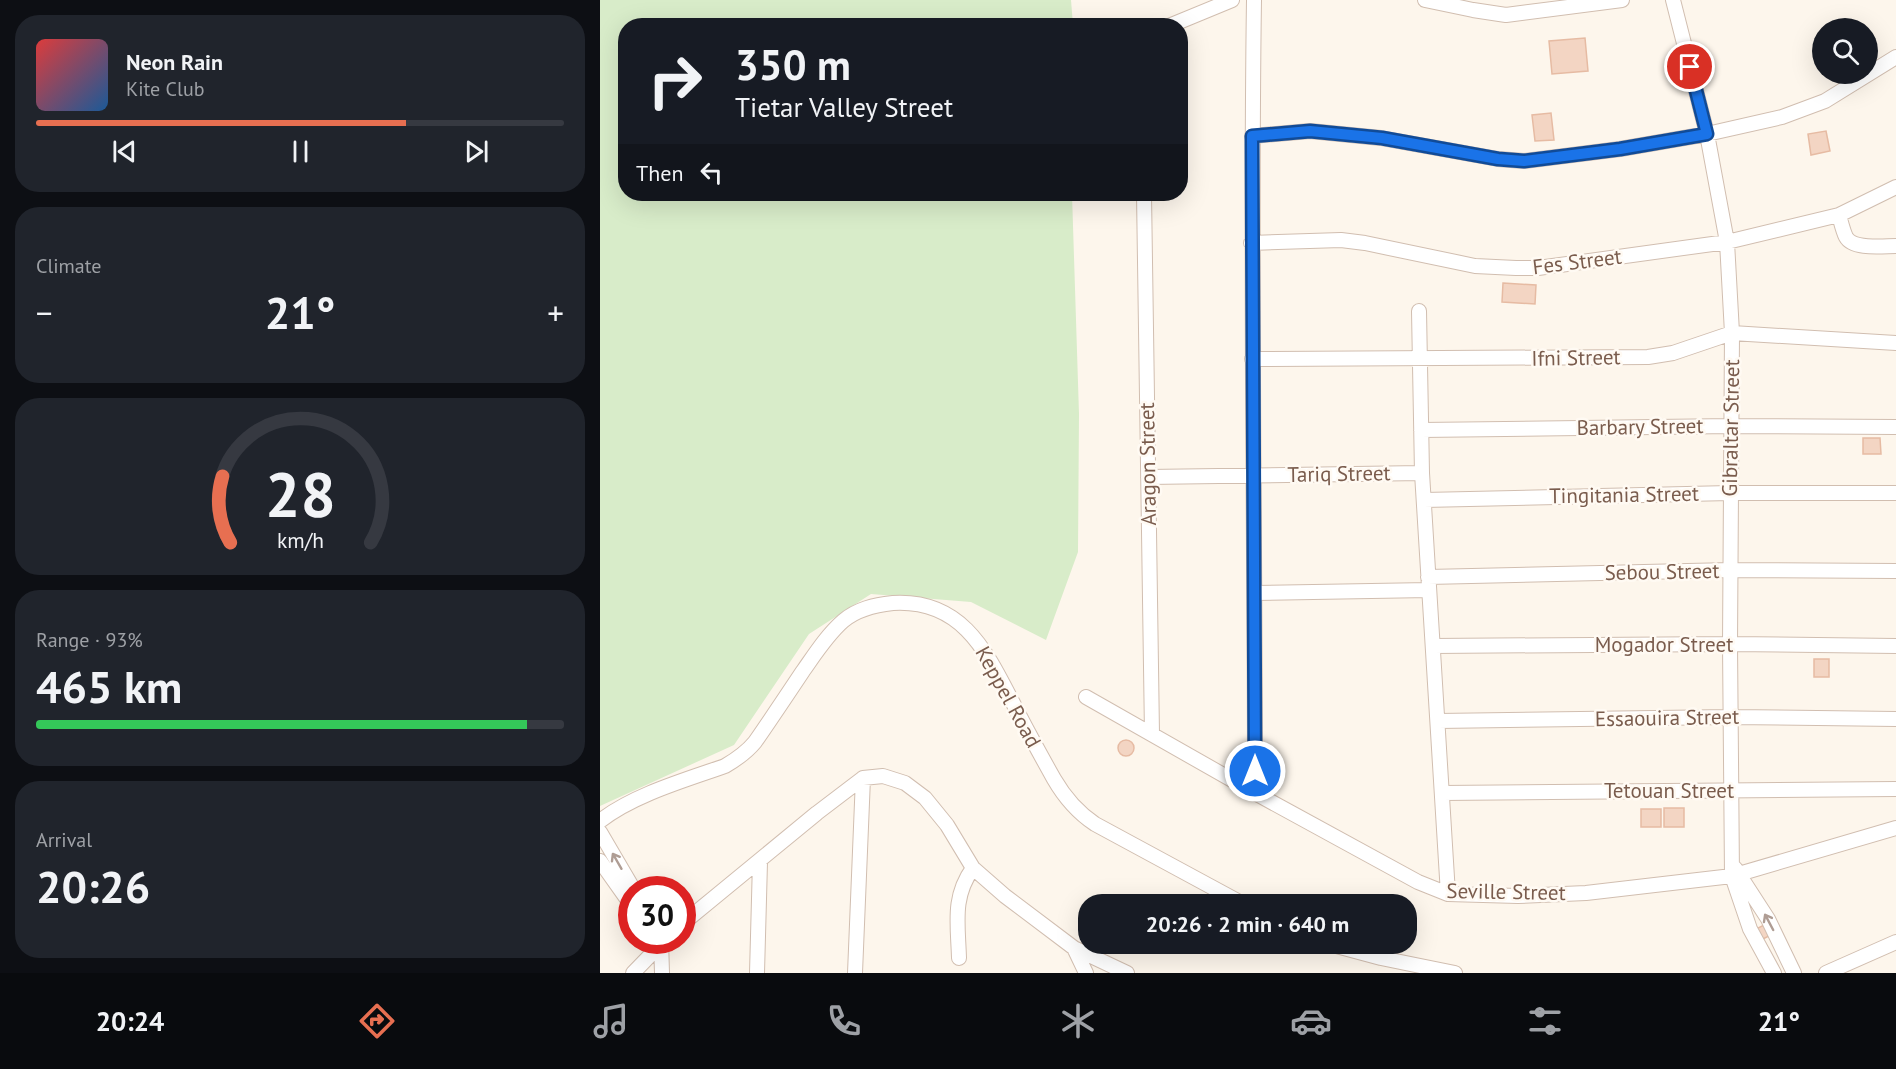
<!DOCTYPE html>
<html lang="en">
<head>
<meta charset="utf-8">
<style>
	body { margin:0; font-family:"PT Sans",sans-serif; background:#20242c; color:#f1f3f6; height:100vh; display:flex; flex-direction:column; font-size:22px; white-space:nowrap }
	* { box-sizing:border-box; margin:0 }
	p { font-size:20px; color:#9ea1a6 }
	.icon { flex:none; width:33px; height:33px; fill:none; stroke:currentColor; stroke-width:2; stroke-linecap:round; stroke-linejoin:round }
	.map { position:relative; flex:1; overflow:hidden }
	.sheet { display:flex; flex-direction:column; gap:15px; padding:15px; background:#0d0f14; width:600px }
	.sheet>* { flex:none }
	.banner { position:absolute; left:18px; top:18px; width:570px; height:183px; border-radius:24px; box-shadow:0 6px 24px #0002; background:#171b24; color:#f1f3f6; overflow:hidden }
	.tools { position:absolute; left:1212px; top:18px; display:grid; gap:12px }
	.tools a { display:grid; place-items:center; width:66px; height:66px; border-radius:50%; background:#171b24; box-shadow:0 6px 24px #0002; font-size:30px }
	.speed { position:absolute; left:18px; top:876px; display:flex; gap:12px; font-size:30px; font-weight:700; text-align:center }
	.speed>* { display:grid; place-content:center; width:78px; height:78px; border-radius:50%; background:#171b24; box-shadow:0 6px 24px #0002; line-height:1 }
	.speed .limit { border:9px solid #d22; background:#fff; color:#111 }
	.pin { position:absolute; display:grid; place-items:center; width:51px; height:51px; color:#fff; margin:-26px; border:3px solid #fff; border-radius:50%; box-shadow:0 2px 6px #0007 }
	.me { position:absolute; width:66px; margin:-33px; rotate:0deg; stroke-linejoin:round; filter:drop-shadow(0 0 4px #0008) }
	.turn { display:flex; align-items:center; gap:21px; height:126px; padding:0 18px; font-size:27px }
	.turn .icon { width:78px; height:78px; stroke-width:2.5 }
	.turn b { display:block; font-size:42px; line-height:51px }
	.then { display:flex; align-items:center; height:57px; padding:0 18px; background:#0003; gap:12px; font-size:22px }
	.big { font-size:45px; font-weight:700; line-height:1.1 }
	.sheet .card { flex:1; display:flex; flex-direction:column; justify-content:center; gap:9px; min-width:0; padding:0 21px; border-radius:24px; background:#20242c }
	.sheet .dial { align-items:center; gap:0 }
	.dial svg { height:156px; overflow:visible; fill:none; stroke:#363941; stroke-width:7; stroke-linecap:round; text-anchor:middle }
	.dial text { fill:#f1f3f6; stroke:none }
	.song { display:flex; align-items:center; gap:18px }
	.cover { width:72px; height:72px; border-radius:9px; background:linear-gradient(135deg,hsl(0 70% 55%),hsl(210 70% 35%)) }
	.played { height:6px; border-radius:3px; background:linear-gradient(90deg,#e76f51 70%,#363941 70%) }
	.keys { display:flex; justify-content:space-around; direction:ltr }
	.heat { display:flex; justify-content:space-between; align-items:center; font-size:33px; direction:ltr }
	.charge { height:9px; border-radius:4px; background:linear-gradient(90deg,#34c759 93%,#363941 0) }
	.trip { position:absolute; left:478px; top:894px; width:339px; height:60px; border-radius:24px; background:#171b24; box-shadow:0 6px 24px #0002; font-weight:700; line-height:60px; text-align:center }
	.tab-bar { display:flex; height:96px; justify-content:space-around; align-items:center; background:#090b0e; color:#9ea1a6 }
	.tab-bar .icon { width:42px; height:42px }
	.tab-bar .active { color:#e76f51 }
	.tab-bar b { font-size:27px; color:#f1f3f6 }
	main { display:flex; flex:1; min-height:0 }
	.map>svg:first-child { display:block }
	.green { fill:#d8ecc9 }
	.building { fill:#f3d5c3; stroke:#e6bba3; stroke-width:1.5 }
	.lines { fill:none; stroke-linecap:round; stroke-linejoin:round }
	.minor-casing { stroke:#d1beb0; stroke-width:16 }
	.minor { stroke:#fff; stroke-width:14 }
	.oneway { stroke:#af9d94 }
	.route-casing { stroke:#114b97; stroke-width:15 }
	.route { stroke:#1a73e8; stroke-width:10 }
	.labels { text-anchor:middle; stroke-width:5; stroke-linejoin:round; paint-order:stroke }
	.street-label { font-size:21px; fill:#7a5c4d; stroke:#fffaf3 }
</style>
</head>
<body>
<main>
<section class="sheet">
<div class="card">
<div class="song"><i class="cover"></i><div><b>Neon Rain</b><p>Kite Club</p></div></div>
<div class="played"></div>
<div class="keys"><svg class="icon" aria-label="previous" viewBox="0 0 24 24"><path d="M18 5L8 12l10 7zM5 5v14"/></svg><svg class="icon" aria-label="pause" viewBox="0 0 24 24"><path d="M8 5v14M16 5v14"/></svg><svg class="icon" aria-label="next" viewBox="0 0 24 24"><path d="M6 5l10 7-10 7zM19 5v14"/></svg></div>
</div>
<div class="card"><p>Climate</p>
<div class="heat"><a>−</a><b class="big">21°</b><a>+</a></div>
</div>
<div class="card dial"><svg viewBox="0 0 100 80">
<path d="M14 69A42 42 0 1 1 86 69"/>
<path d="M14 69A42 42 0 0 1 10 35" stroke="#e76f51"/>
<text x="50" y="56" font-size="32" font-weight="700">28</text>
<text x="50" y="72" font-size="11">km/h</text>
</svg></div>
<div class="card"><p>Range · 93%</p><b class="big">465 km</b><div class="charge"></div></div>
<div class="card"><p>Arrival</p><b class="big">20:26</b></div>
</section>
<div class="map">
<svg width="1296" height="973" viewBox="0 0 1296 973">
	<rect width="100%" height="100%" fill="#fdf6ec"/>
	<path class="green" d="M0 0H471L473 25 26 26V194H472L479 414 478 552 446 640 371 602 271 594 209 634 134 745 0 806Z"/>
	<path class="building" d="M985 38 988 71 952 74 949 41Z
		M951 113 954 140 935 141 932 115Z
		M1226 131 1230 151 1211 155 1208 134Z
		M903 283 936 285 935 304 902 302Z
		M1263 438H1280L1281 454H1263Z
		M1214 659H1229V677H1214Z
		M518 748a8 8 0 1 1 16 0a8 8 0 1 1-16 0Z
		M1064 808H1084V827H1064Z
		M1041 809H1061V827H1041Z
		M1166 924 1171 935 1161 940 1156 929Z"/>
	<g class="lines">
		<g class="minor-casing">
			<path id="minor" d="M654 0C650 264 655 529 655 793
				M825 0 873 10 906 15 1022 0
				M1073 0 1107 134 1127 242 1132 333 1130 644 1132 876 1150 929 1174 973
				M569 26 632 0
				M652 136 710 131 781 138 898 159 924 161 1020 149 1107 134 1182 117 1225 101 1296 57
				M544 194 552 734
				M1239 215C1241 222 1243 231 1246 237 1253 250 1283 246 1296 246
				M651 243 741 240 765 243 875 266 916 268H938L1127 242 1239 215 1296 187
				M819 311 822 473 848 894
				M652 359 1048 357 1073 353 1132 333 1296 343
				M821 430 1131 426 1296 427
				M548 477 822 473
				M824 500 1130 493H1296
				M828 577 1131 570 1296 571
				M655 593 829 590
				M833 646 1130 644 1296 646
				M486 697 655 793 818 882 848 894 918 896 986 893 1132 876 1296 828
				M838 721 1130 717 1296 719
				M842 793 1296 789
				M0 821C33 795 85 780 125 766 137 759 146 753 155 742 171 719 187 695 203 671 215 654 227 635 243 621 257 609 274 605 293 603 362 599 386 651 413 703 426 729 440 754 454 779 465 798 477 812 495 824L643 904
				M0 832 34 890
				M0 861 32 906
				M1135 868 1168 919 1194 973
				M82 924 217 813 263 778 283 776 305 783 325 798 347 825 373 868 405 896 474 948 527 973
				M61 940 62 973
				M729 944 781 958 855 973
				M474 948 486 973
				M359 958C358 924 352 897 373 868
				M33 973 65 940
				M157 973 160 862
				M255 973 263 778
				M1226 973 1296 942"/>
		</g>
		<use href="#minor" class="minor"/>
	</g>
	<defs><path id="oneway-shaft" d="M-6 0H5M1.5-3L5.5 0L1.5 3" fill="none" stroke-width="1.6" stroke-linecap="round" stroke-linejoin="round" transform="scale(1.5)"/></defs>
	<g class="oneway">
		<use href="#oneway-shaft" transform="translate(17 861) rotate(-120)"/>
		<use href="#oneway-shaft" transform="translate(1169 922) rotate(-118)"/>
	</g>
	<g class="lines">
		<g class="route-casing">
			<path id="route" d="M655 771 652 136 710 131 782 138 898 159 924 161 1020 149 1107 134 1090 67"/>
		</g>
		<use href="#route" class="route"/>
	</g>
	<g class="labels">
		<g class="street-label">
			<text transform="translate(977 262) rotate(-7)" y="7">Fes Street</text>
			<text transform="translate(976 358) rotate(-1)" y="7">Ifni Street</text>
			<text transform="translate(1040 427) rotate(-1)" y="7">Barbary Street</text>
			<text transform="translate(1131 428) rotate(-89)" y="7">Gibraltar Street</text>
			<text transform="translate(548 464) rotate(-91)" y="7">Aragon Street</text>
			<text transform="translate(739 474) rotate(-1)" y="7">Tariq Street</text>
			<text transform="translate(1024 495) rotate(-1)" y="7">Tingitania Street</text>
			<text transform="translate(1062 572) rotate(-1)" y="7">Sebou Street</text>
			<text x="1064" y="652">Mogador Street</text>
			<text transform="translate(408 697) rotate(61)" y="7">Keppel Road</text>
			<text transform="translate(1067 718) rotate(-1)" y="7">Essaouira Street</text>
			<text x="1069" y="798">Tetouan Street</text>
			<text transform="translate(906 892) rotate(1)" y="7">Seville Street</text>
		</g>
	</g>
</svg>
<div class="tools">
<a><svg class="icon" aria-label="search" viewBox="0 0 24 24"><circle cx="10" cy="10" r="6"/><path d="M15 15l6 6"/></svg></a>
</div>
<div class="speed"><div class="limit">30</div></div>
<div class="pin" style="left:1090px;top:67px;background:#d93025"><svg class="icon" aria-label="arrive" viewBox="0 0 24 24"><path d="M6 21V4h12l-3 4 3 4H6"/></svg></div>
<svg class="me" style="left:655px;top:771px" viewBox="-20 -20 40 40"><circle r="17" fill="#1a73e8" stroke="#fff" stroke-width="3"/><path d="M0-11L8 9 0 5-8 9z" fill="#fff"/></svg>
<div class="trip">20:26 · 2 min · 640 m</div>
<div class="banner">
<div class="turn"><svg class="icon" aria-label="right" viewBox="0 0 24 24"><path d="M7 20v-9h11M14 6l5 5-5 5"/></svg><div><b>350 m</b>Tietar Valley Street</div></div>
<div class="then">Then<svg class="icon" aria-label="left" viewBox="0 0 24 24"><path d="M17 20v-9H6M10 6l-5 5 5 5"/></svg></div>
</div>
</div>
</main>
<nav class="tab-bar">
<b>20:24</b>
<svg class="icon active" aria-label="directions" viewBox="0 0 24 24"><path d="M12 3l9 9-9 9-9-9zM9 14v-3h6M13 9l2 2-2 2"/></svg>
<svg class="icon" aria-label="music" viewBox="0 0 24 24"><path d="M9 18V5l10-2v13"/><circle cx="6" cy="18" r="3"/><circle cx="16" cy="16" r="3"/></svg>
<svg class="icon" aria-label="phone" viewBox="0 0 24 24"><path d="M5 4h4l2 5-3 2q2 4 5 5l2-3 5 2v4C11 20 4 13 5 4z"/></svg>
<svg class="icon" aria-label="climate" viewBox="0 0 24 24"><path d="M12 3v18M4 7l16 10M4 17L20 7"/></svg>
<svg class="icon" aria-label="car" viewBox="0 0 24 24"><path d="M5 17H2v-5l4-1 3-4h7l3 4 3 1v5h-3M9 17h6M6 11h13"/><circle cx="7" cy="17" r="2"/><circle cx="17" cy="17" r="2"/></svg>
<svg class="icon" aria-label="filters" viewBox="0 0 24 24"><path d="M4 7h16M4 17h16"/><circle cx="9" cy="7" r="2"/><circle cx="15" cy="17" r="2"/></svg>
<b>21°</b>
</nav>
</body>
</html>
